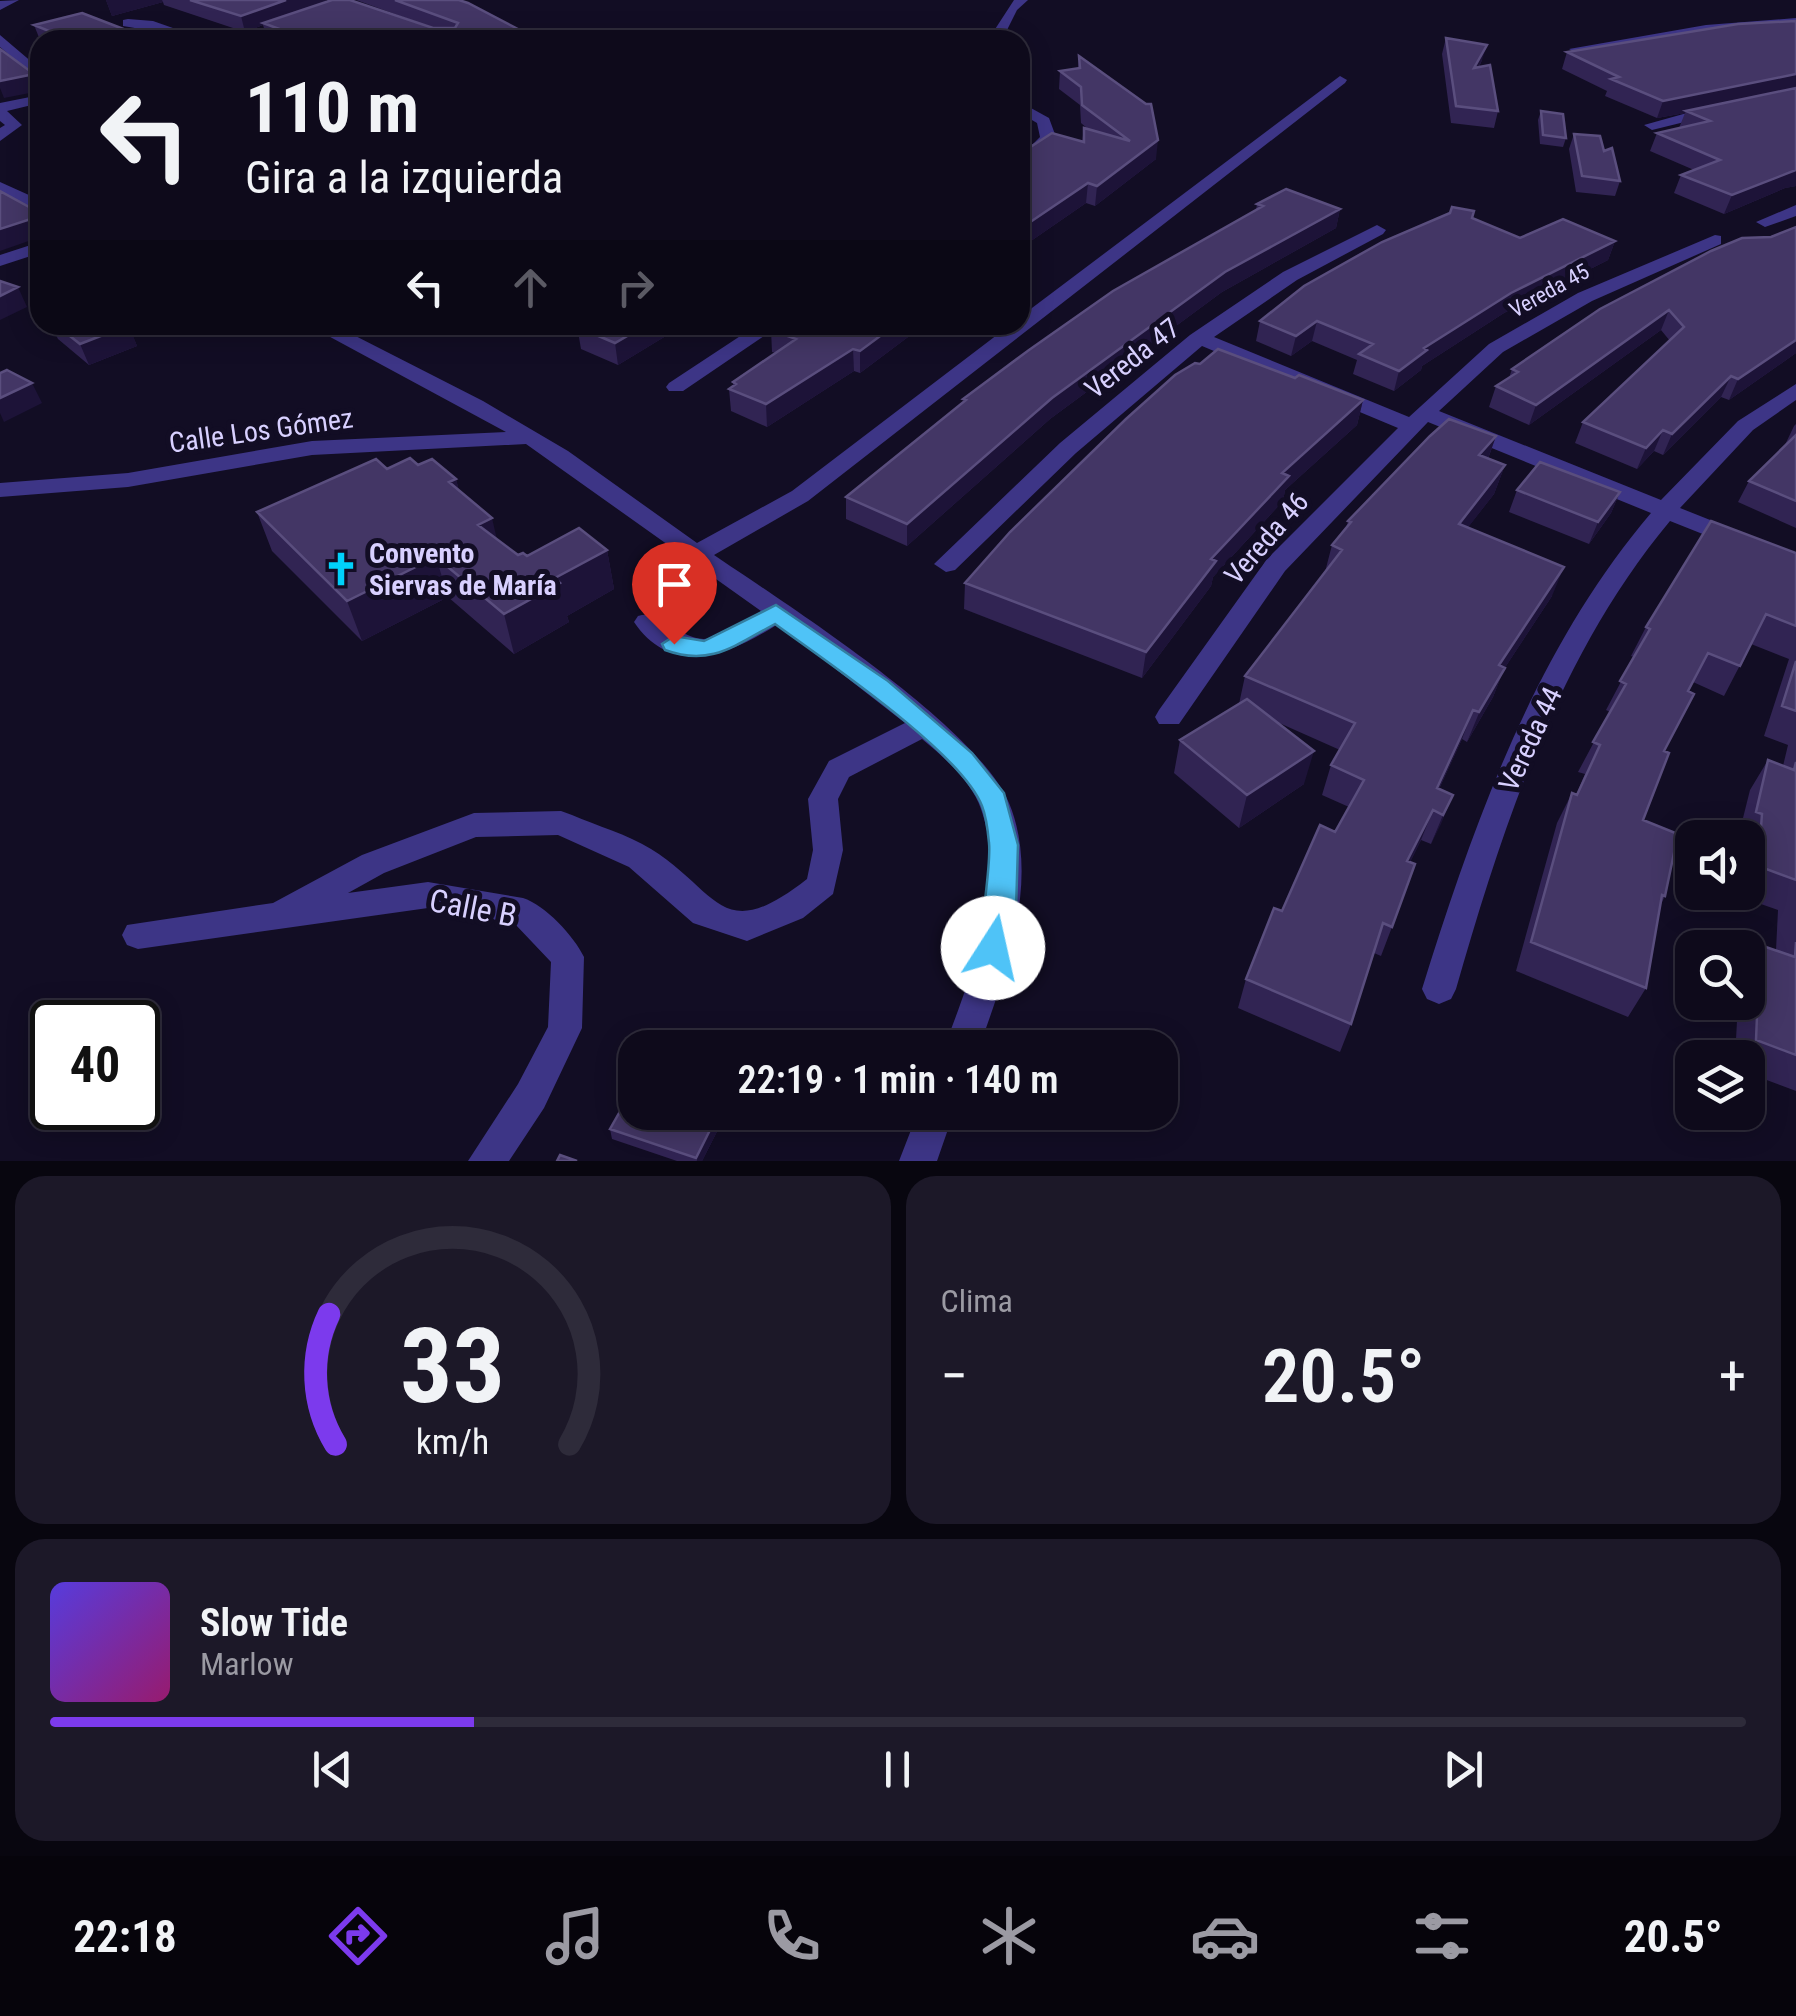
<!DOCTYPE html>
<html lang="es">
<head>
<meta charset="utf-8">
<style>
	body { margin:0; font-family:"Roboto Condensed",sans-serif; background:#1c1828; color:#f1f3f6; height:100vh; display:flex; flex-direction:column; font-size:38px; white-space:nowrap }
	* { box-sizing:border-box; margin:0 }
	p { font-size:32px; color:#9b9aa3 }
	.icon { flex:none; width:55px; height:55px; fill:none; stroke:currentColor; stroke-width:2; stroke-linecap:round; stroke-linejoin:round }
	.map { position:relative; height:1161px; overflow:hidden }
	.side { display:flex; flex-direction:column; gap:15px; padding:15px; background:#08060f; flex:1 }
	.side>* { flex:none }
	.guide { position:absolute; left:30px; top:30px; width:1000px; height:305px; border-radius:30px; box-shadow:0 5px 25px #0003,0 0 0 2px #2e2b3a; background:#0e0a1b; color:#f1f3f6; overflow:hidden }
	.fabs { position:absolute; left:1675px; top:820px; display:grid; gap:20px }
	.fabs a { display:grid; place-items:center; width:90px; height:90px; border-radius:20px; background:#0e0a1b; box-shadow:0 5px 25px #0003,0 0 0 2px #2e2b3a; font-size:50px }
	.speed { position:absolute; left:30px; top:1000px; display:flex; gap:20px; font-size:50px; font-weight:700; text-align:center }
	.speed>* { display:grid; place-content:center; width:130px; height:130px; border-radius:50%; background:#0e0a1b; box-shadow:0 5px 25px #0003,0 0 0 2px #2e2b3a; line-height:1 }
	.speed .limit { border:5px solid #111; border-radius:15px; background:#fff; color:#111 }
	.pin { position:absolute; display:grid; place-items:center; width:85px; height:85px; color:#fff; margin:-102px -42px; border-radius:50% 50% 50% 0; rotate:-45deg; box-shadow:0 0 10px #0007 }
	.pin .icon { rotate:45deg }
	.me { position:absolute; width:110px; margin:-55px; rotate:10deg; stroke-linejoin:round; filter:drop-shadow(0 0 8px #0008) }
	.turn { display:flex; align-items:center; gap:35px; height:210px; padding:0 50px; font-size:45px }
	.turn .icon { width:130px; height:130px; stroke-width:2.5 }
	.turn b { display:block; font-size:70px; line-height:85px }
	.lanes { display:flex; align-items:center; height:95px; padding:0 50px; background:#0003; justify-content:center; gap:50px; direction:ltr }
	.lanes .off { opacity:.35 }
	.big { font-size:75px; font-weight:600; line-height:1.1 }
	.side .card { flex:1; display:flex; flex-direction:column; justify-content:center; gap:15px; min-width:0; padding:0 35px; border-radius:30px; background:#1c1828 }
	.side .dial { align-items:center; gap:0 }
	.dial svg { height:260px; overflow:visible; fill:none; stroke:#2e2b3a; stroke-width:7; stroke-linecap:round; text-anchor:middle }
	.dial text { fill:#f1f3f6; stroke:none }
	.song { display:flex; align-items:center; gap:30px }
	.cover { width:120px; height:120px; border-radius:15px; background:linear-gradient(135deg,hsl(250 70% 55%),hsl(320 70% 35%)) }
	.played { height:10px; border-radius:5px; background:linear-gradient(90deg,#7c3aed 25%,#2e2b3a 25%) }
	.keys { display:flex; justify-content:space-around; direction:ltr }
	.heat { display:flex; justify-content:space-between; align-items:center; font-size:55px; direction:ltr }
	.side .tiles { flex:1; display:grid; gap:15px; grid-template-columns:1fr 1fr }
	.card:last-child { grid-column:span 2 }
	.trip { position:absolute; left:618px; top:1030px; width:560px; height:100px; border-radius:30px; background:#0e0a1b; box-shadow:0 5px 25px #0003,0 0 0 2px #2e2b3a; font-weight:600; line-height:100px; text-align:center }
	.menu { display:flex; height:160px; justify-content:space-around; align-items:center; background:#06040b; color:#9b9aa3 }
	.menu .icon { width:70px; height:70px }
	.menu .on { color:#7c3aed }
	.menu b { font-size:45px; color:#f1f3f6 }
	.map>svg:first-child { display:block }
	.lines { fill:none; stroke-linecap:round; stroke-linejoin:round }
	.minor { fill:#3d3586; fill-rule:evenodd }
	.wall { fill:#312453 }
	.shaded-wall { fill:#1d1338 }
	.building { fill:#433665; stroke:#5a4e7e; stroke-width:2.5 }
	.route { fill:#4fc3f7; stroke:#337fa1; stroke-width:2.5 }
	.labels { text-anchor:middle; stroke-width:10; stroke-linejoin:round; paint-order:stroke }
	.far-street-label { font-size:22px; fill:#d8d0ff; stroke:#120d24 }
	.street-label { font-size:28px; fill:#d8d0ff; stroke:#120d24 }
	.poi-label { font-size:28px; font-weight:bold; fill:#d8d0ff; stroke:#120d24; text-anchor:start }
	.near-street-label { font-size:32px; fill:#d8d0ff; stroke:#120d24 }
</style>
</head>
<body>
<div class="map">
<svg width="1796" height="1161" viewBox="0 0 1796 1161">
	<rect width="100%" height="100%" fill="#120d24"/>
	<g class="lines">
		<path class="minor" d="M19 0 0 10V1Z
			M327 0H346L458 40H438L345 8 253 40 239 38 332 4Z
			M1014 0H1028L1017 10 1002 40H988Z
			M1796 18V26L1706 33 1576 53 1569 49 1706 25Z
			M128 19 153 21 207 40C179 40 151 30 123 26V20Z
			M0 35 40 69V81L0 47Z
			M1340 76 1347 80 1345 83 808 501 714 555C786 604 977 726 1009 803 1041 880 1005 974 979 1048H944C971 976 1008 886 981 809 972 782 944 757 922 739L849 777 838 799 843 850 833 894 803 918 747 941 693 923 629 867 558 835 476 837 384 873 348 893 428 882 523 898C545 905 574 936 584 957L582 1028 544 1108 509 1161H468L518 1084 548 1027 551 962 514 923 428 908 138 949 127 945 122 935 127 925 273 903 362 855 474 813 561 811 572 815C597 826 627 834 651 849 720 892 720 947 807 879L813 850 808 799 829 761 905 723 778 624C733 653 673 680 634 622L638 616C665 608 681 645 711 638 729 635 746 621 761 611L526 444 312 455 128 487 0 497V483L128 473 312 441 506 432 308 325H334L483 401 568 451 697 543 792 491 1010 325H1020V317Z
			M40 95V103L7 111 22 125 0 141V128L5 125 0 121V103Z
			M1020 102 1049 118 1056 137 1044 155 1020 169V157L1040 137 1037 123 1020 113Z
			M1712 106 1720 111 1717 114 1652 130 1644 125Z
			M0 182 40 200V212L0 194Z
			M1796 205V216L1765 227 1756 222Z
			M1377 225 1386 230 1383 234 1297 280 1214 337 1409 417 1489 344 1578 293 1715 235 1721 236V244L1592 301 1503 352 1439 411 1661 500 1738 421 1796 384V400L1753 430 1680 508 1796 554V571L1670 521C1559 654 1503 825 1456 989L1451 999 1439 1004 1427 999 1422 989C1474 822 1536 648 1651 513L1428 422 1285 571 1179 724H1159L1155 717 1159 710 1267 559 1398 428 1202 346 1076 453 955 570 946 572 934 564 1060 443 1190 335 1283 272Z
			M40 242V253L0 266V255Z
			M757 325H780L683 391H669L666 387 669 383Z
			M918 1112H954L937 1161H899Z"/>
	</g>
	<path class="wall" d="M106 0H326L325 2 431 27 356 0H459L516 28 518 40H251L266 35 263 25 245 32 164 5 163 2 112 16Z
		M1796 21V186L1785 188 1724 214 1674 193 1681 175 1694 170 1650 151 1657 133 1679 128 1685 113 1657 118 1605 96 1607 91 1562 69 1567 52Z
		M34 25 152 40H40Z
		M1446 38 1482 60 1479 67 1498 111 1494 128 1451 123 1442 54Z
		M1079 56 1156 159 1095 206 1086 203 1028 243 1027 256 1020 261V124L1026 146 1020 152 1082 142 1084 128 1088 129 1081 123 1080 105 1059 89 1060 71 1078 68Z
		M1541 111 1566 138 1563 147 1540 144 1538 120Z
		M1574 134 1604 151 1620 181 1615 196 1576 192 1569 149Z
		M1257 204 1340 209 1336 228 1222 292 1050 419 907 546 846 519V497L963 404V399L1256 210Z
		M1450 213 1472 218 1520 238 1615 241 1608 260 1504 313 1422 366 1421 370 1394 391 1353 374 1357 360 1312 341 1291 356 1256 341 1260 321Z
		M1711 251 1796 353 1729 400 1721 397 1663 455 1654 451 1637 469 1575 443 1583 422 1670 341 1661 330 1529 425 1489 407 1496 386 1509 378 1512 369Z
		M51 325H128L137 346 89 365 58 339Z
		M574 325H684L618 365 581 349 577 326Z
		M708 325H730L721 330Z
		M924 325 860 373 854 371 767 427 731 411 729 389 733 386V382L776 353 772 352 771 330Z
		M1200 364 1295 378 1363 400 1357 425 1285 490 1283 501 1213 577 1211 586 1142 678 964 609 965 583Z
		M1796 424V528L1738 502 1749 481 1784 447 1794 426Z
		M1496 436 1488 459 1505 465 1494 494 1468 527 1552 596 1504 669 1493 697 1467 742 1462 739 1439 789 1453 795 1431 844 1421 840 1410 862 1392 927 1381 956 1374 953 1351 1024 1340 1052 1238 1008 1246 979 1282 911 1335 832 1349 807 1322 795 1331 765 1340 750 1277 722 1304 784 1239 828 1174 773 1180 740 1239 704 1245 676 1325 572 1332 545 1346 528 1348 521Z
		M418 465 456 479 459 491 497 540 518 555 527 556 607 550 614 589 567 616 569 622 514 654 448 597 362 641 272 551 257 512 387 469Z
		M1517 490 1620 492 1611 513 1589 544 1509 512Z
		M1796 553V1091L1748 1073V1058H1735L1738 1002H1748V963L1760 945 1776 950 1778 910 1738 896V892H1748V838H1738L1750 790 1768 760 1783 766 1788 745 1764 736 1789 659 1751 644 1724 696 1693 682 1664 751 1643 820 1665 896 1661 904 1646 988 1628 1017 1516 971 1557 823 1572 793 1576 795 1585 774 1578 772 1610 712 1606 710 1634 657 1631 656 1646 627Z
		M635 1112H727L702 1161H677L612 1139 610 1129Z"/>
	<path class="shaded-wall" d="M106 0H162L163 2 112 16Z
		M286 0H326L325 3 263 23V25L245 32 241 16Z
		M516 28 518 40H471Z
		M1487 45 1482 60 1470 84 1474 68Z
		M34 74 40 91 4 98 0 88V81Z
		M1796 74V90L1686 111 1685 113 1657 118 1663 101Z
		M1027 126 1026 146 1020 153V135Z
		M1158 140 1156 159 1095 206 1097 186Z
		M1796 170V186L1785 188 1724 214 1732 195Z
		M1088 183 1086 203 1028 243 1027 256 1020 261V229Z
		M1340 209 1336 228 1222 292 1050 419 907 546V524L1052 398 1225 272Z
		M40 216V237L0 251V229Z
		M1615 241 1608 260 1504 313 1422 366 1421 370 1394 391 1399 371 1424 348 1511 293Z
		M18 287 27 307 0 320V296Z
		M1669 310 1661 330 1529 425 1536 405Z
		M1317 321 1312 341 1291 356 1296 336Z
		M129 325 137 346 89 365 80 344Z
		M646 325H684L618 365 615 343Z
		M895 325H924L860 373V351Z
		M1796 340V353L1729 400 1738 379Z
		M853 349 854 371 767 427 766 404Z
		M1731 376 1721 397 1663 455 1672 434Z
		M32 383 42 403 4 422 0 413V398Z
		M1363 400 1357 425 1285 490 1283 501 1213 577 1211 586 1142 678 1146 652 1211 559 1282 473Z
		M1663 430 1654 451 1637 469 1646 448Z
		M1496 436 1486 464 1479 455Z
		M1505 465 1494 494 1449 552 1459 524Z
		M456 479 466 518 449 482Z
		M1620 492 1611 513 1589 544 1598 522Z
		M492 518 501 557 478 525Z
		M607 550 614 589 567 616 569 622 514 654 504 614 555 578Z
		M436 557 448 597 362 641 347 601Z
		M1564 567 1552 596 1504 669 1493 697 1467 742 1499 665Z
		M1473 710 1462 739 1425 818 1437 788Z
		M1314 751 1304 784 1239 828 1247 795Z
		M1453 795 1441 824 1431 844 1443 815Z
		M1433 810 1421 840 1396 890 1407 861Z
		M719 1112H727L702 1161H697L696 1158Z"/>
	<path class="building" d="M190 0H286L241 16Z
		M332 0H350L433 28H455L458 23 395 0H459L468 3 516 28 471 40H251L282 30 263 23Z
		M82 13 152 40H71L34 25Z
		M1796 21V74L1663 101 1611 79 1619 77 1567 52 1738 24Z
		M1446 38 1487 45 1474 68 1490 65 1498 111 1456 106Z
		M0 49 34 74 0 81Z
		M1079 56 1146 104H1151L1158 140 1097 186 1088 183 1020 229V150L1021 153 1052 133 1084 142V128L1130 141 1082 105 1081 87 1060 71 1080 68Z
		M1796 88V170L1732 195 1681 175 1720 160 1657 133 1710 121 1686 111Z
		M1541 111 1563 114 1566 138 1543 135Z
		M1020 124 1027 126 1020 135Z
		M1574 134 1600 136 1604 151 1612 148 1620 181 1582 176Z
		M1286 189 1340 209 1225 272 1052 398 907 524 846 497 966 400 963 399 1029 350 1113 291 1263 206 1257 204Z
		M0 191 40 213V216L0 229Z
		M1452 207 1474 211 1472 218 1520 238 1563 219 1615 241 1511 293 1424 348 1427 350 1399 371 1359 354 1373 344 1317 321 1296 336 1260 321 1304 286 1382 242 1450 213Z
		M1796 227V340L1738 379 1731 376 1672 434 1663 430 1646 448 1583 422 1684 327 1669 310 1536 405 1496 386 1518 372 1512 369 1600 309 1711 251 1742 238 1771 237Z
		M1020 230 1028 235 1020 241Z
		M0 281 18 287 0 296Z
		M56 325H129L80 344Z
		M580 325H646L615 343 577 327Z
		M778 325H895L860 351 853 349 766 404 729 389 736 384 733 382 796 339 771 330Z
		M1218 349 1295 378 1299 375 1363 400 1282 473 1289 476 1211 559 1216 561 1146 652 965 583 1010 532 1126 419 1175 375 1195 363 1200 364Z
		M7 370 32 383 0 398V373Z
		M1449 419 1496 436 1479 455 1505 465 1459 524 1564 567 1499 665 1505 668 1479 712 1473 710 1437 788 1453 795 1443 815 1433 810 1407 861 1415 864 1392 927 1383 923 1351 1024 1246 979 1274 908 1282 911 1320 825 1335 832 1364 780 1331 765 1355 723 1245 676 1342 550 1332 545 1351 522 1348 521 1430 436Z
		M1796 435V501L1749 481Z
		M410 458 418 465 432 459 456 479 449 482 492 518 478 525 518 555 523 553 527 556 579 528 607 550 555 578 560 583 504 614 436 557 347 601 257 512 376 459 387 469Z
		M1540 462 1620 492 1598 522 1517 490Z
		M1711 521 1796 553V626L1766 614 1740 666 1708 653 1688 691 1694 694 1664 751 1669 753 1643 820 1678 834 1665 896 1662 895 1646 988 1531 942 1572 793 1577 795 1600 745 1593 742 1626 684 1620 681 1650 629 1646 627Z
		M1796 661V711L1782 706Z
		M1247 699 1314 751 1247 795 1180 740Z
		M1768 760 1794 770 1796 762V880L1758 866 1762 814 1756 812Z
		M1796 942V1055L1756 1040 1760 945 1795 957Z
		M635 1085V1112H719L696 1158 610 1129Z
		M560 1155 577 1161H557Z"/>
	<path class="route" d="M776 605 888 681 972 753 1004 793 1018 845 1016 910 1004 957 993 960 983 957C976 943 992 869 989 843 988 832 986 816 982 806 961 752 824 660 775 624 735 645 711 667 665 650L662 644 674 636 704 641Z"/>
	<defs>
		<g id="church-bare" transform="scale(2.7)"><path d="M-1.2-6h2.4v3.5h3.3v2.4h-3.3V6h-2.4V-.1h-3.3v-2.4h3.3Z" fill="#00d1fb" stroke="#120d24" stroke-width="2.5" paint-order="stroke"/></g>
	</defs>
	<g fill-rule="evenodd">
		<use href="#church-bare" x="341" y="569"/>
	</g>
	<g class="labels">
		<g class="far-street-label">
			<text transform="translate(1549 290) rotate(-29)" y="8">Vereda 45</text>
		</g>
		<g class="street-label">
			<text transform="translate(1132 358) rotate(-38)" y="10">Vereda 47</text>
			<text transform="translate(261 430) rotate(-8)" y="10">Calle Los Gómez</text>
			<text transform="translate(1266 538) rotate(-49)" y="10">Vereda 46</text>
			<text transform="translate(1530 739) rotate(-65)" y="10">Vereda 44</text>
		</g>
		<g class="poi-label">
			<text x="369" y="563">Convento<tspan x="369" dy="32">Siervas de María</tspan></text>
		</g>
		<g class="near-street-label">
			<text transform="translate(473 908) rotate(11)" y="11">Calle B</text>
		</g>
	</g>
</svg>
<div class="fabs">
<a><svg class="icon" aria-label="sound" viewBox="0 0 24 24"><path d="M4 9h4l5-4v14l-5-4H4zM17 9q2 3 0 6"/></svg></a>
<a><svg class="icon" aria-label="search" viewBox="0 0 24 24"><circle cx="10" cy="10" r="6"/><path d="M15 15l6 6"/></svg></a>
<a><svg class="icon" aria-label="layers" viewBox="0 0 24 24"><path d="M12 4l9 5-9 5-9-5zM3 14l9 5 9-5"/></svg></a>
</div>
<div class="speed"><div class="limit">40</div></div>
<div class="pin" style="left:674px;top:644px;background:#d93025"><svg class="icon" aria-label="arrive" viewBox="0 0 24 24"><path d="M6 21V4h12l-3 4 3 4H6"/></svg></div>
<svg class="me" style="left:993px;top:948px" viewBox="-20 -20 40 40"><circle r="19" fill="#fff"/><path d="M0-13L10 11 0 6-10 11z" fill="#4fc3f7"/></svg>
<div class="trip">22:19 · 1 min · 140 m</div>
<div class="guide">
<div class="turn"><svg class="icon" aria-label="left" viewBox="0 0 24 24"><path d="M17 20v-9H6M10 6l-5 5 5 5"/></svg><div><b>110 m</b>Gira a la izquierda</div></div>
<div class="lanes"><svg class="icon" aria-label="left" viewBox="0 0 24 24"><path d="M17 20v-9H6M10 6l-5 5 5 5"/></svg><svg class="icon off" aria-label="ahead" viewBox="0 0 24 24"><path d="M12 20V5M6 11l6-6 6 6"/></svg><svg class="icon off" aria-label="right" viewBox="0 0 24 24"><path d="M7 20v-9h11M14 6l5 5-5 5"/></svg></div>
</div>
</div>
<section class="side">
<div class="tiles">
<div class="card dial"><svg viewBox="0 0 100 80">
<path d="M14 69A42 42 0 1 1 86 69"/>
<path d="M14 69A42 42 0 0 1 12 29" stroke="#7c3aed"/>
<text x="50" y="56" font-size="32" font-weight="700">33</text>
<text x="50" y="72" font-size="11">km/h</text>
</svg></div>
<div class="card"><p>Clima</p>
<div class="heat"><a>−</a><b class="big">20.5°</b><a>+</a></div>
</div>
<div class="card">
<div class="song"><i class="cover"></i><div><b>Slow Tide</b><p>Marlow</p></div></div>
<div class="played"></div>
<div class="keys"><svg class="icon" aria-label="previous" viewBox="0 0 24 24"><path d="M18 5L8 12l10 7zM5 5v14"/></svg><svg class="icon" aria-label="pause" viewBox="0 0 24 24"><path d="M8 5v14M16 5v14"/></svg><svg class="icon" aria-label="next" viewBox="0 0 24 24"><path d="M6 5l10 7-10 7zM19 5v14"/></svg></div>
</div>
</div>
</section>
<nav class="menu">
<b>22:18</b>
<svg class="icon on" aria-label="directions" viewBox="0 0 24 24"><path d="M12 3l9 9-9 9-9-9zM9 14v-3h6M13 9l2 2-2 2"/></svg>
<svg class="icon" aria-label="music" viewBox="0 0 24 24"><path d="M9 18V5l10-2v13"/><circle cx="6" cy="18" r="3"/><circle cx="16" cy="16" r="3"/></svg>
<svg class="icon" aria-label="phone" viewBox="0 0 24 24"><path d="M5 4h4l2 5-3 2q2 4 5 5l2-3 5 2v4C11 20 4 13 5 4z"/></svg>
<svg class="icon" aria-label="climate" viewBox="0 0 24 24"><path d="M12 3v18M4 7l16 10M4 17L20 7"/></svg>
<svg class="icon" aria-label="car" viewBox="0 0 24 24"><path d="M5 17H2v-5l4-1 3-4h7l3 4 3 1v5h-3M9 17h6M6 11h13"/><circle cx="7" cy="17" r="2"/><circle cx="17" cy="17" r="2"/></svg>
<svg class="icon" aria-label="filters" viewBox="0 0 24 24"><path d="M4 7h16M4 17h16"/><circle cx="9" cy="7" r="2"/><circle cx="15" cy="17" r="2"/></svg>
<b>20.5°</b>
</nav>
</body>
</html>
